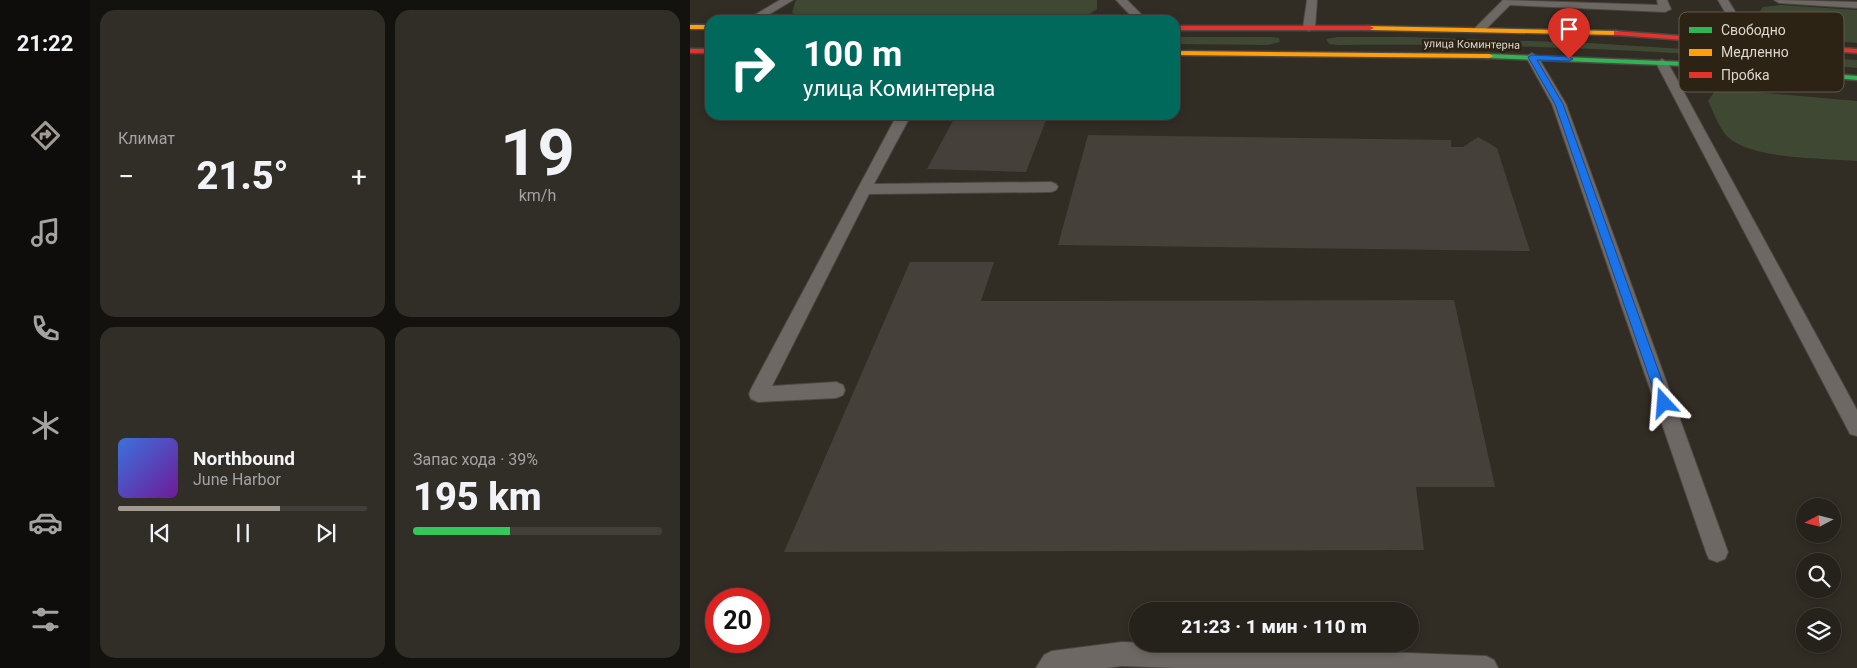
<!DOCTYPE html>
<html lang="ru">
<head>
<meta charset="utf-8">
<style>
	body { margin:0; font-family:Roboto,sans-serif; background:#312e28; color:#f1f3f6; height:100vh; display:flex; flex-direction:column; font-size:19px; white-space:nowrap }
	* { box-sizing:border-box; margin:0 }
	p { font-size:16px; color:#a3a3a3 }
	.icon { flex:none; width:28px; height:28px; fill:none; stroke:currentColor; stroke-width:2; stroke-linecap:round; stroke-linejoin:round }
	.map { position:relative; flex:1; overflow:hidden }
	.sheet { display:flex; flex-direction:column; gap:10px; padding:10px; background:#14120f; width:600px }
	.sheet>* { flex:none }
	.guide { position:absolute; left:15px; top:15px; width:475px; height:105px; border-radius:15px; box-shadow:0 2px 8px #0003,0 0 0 1px #423e3a; background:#00695c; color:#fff; overflow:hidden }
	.needle { width:32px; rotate:263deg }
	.tools { position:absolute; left:1106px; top:498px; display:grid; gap:10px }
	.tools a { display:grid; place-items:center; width:45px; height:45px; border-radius:50%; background:#25211b; box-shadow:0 2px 8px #0003,0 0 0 1px #423e3a; font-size:25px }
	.speed { position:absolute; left:15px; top:588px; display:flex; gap:10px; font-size:25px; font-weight:700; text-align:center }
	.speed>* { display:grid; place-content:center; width:65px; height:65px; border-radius:50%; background:#25211b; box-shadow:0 2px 8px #0003,0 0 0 1px #423e3a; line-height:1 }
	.speed .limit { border:8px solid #d22; background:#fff; color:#111 }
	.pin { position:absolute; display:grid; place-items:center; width:42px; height:42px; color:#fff; margin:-51px -21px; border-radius:50% 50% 50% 0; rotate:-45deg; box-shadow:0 0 5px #0007 }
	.pin .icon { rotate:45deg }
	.me { position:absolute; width:55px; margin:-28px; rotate:341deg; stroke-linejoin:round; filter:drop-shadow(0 0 4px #0008) }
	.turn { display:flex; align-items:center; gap:18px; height:105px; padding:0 15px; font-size:22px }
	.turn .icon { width:65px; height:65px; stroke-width:2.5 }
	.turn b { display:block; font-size:35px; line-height:42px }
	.big { font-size:38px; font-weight:800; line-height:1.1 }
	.sheet .card { flex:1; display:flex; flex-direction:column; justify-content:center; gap:8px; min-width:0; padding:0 18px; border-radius:15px; background:#312e28 }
	.sheet .dial { align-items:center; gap:0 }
	.dial b { font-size:65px; line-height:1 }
	.song { display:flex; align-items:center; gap:15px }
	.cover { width:60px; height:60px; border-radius:8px; background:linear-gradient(135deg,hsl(220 70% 55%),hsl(280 70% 35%)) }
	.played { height:5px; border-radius:2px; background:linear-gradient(90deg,#a19b92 65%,#423e3a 65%) }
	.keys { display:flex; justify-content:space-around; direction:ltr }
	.heat { display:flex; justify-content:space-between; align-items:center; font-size:28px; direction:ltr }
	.charge { height:8px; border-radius:4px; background:linear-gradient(90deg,#34c759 39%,#423e3a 0) }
	.sheet .tiles { flex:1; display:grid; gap:10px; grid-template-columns:repeat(2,1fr) }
	.trip { position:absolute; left:439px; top:602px; width:290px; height:50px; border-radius:25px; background:#25211b; box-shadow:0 2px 8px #0003,0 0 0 1px #423e3a; font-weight:800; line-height:50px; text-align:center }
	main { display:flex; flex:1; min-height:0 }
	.tab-bar { display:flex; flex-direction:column; width:90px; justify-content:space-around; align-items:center; background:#0f0d0b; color:#a3a3a3 }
	.tab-bar .icon { width:35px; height:35px }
	.tab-bar .current { color:#a19b92 }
	.tab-bar b { font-size:22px; color:#f1f3f6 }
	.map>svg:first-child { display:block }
	.green { fill:#3e4833 }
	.building { fill:#46403b }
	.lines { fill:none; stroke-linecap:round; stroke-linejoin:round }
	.lane-casing { stroke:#4c4740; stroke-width:2 }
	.fast-casing { stroke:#4c4740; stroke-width:3 }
	.slow-casing { stroke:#4c4740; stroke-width:3 }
	.jam-casing { stroke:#4c4740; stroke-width:3 }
	.lane { fill:#6e6865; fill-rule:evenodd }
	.fast { fill:#30b455; fill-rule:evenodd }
	.slow { fill:#ff9f0a; fill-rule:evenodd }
	.jam { fill:#e5322d; fill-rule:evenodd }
	.route { fill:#1a73e8; stroke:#114b97 }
	.labels { text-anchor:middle; stroke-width:5; stroke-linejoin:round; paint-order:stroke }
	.far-street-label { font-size:11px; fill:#ddd7ce; stroke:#2c2314 }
	.key { fill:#2c2314; stroke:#61594c; stroke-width:1 }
	.key-label { font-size:14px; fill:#ddd7ce }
</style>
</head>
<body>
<main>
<nav class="tab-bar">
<b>21:22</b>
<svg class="icon current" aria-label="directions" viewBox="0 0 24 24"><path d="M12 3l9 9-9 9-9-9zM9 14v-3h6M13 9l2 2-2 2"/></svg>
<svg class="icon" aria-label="music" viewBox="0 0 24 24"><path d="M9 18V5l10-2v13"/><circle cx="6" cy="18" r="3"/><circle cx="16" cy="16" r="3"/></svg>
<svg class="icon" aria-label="phone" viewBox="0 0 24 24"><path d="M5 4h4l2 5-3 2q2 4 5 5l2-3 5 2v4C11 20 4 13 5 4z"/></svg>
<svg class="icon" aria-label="climate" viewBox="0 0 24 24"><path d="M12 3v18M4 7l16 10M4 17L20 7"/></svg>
<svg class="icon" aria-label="car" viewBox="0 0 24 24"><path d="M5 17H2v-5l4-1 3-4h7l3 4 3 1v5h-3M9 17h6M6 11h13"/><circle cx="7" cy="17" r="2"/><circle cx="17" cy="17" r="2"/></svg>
<svg class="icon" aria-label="filters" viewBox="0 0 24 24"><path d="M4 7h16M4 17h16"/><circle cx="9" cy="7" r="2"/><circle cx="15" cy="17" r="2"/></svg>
</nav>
<section class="sheet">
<div class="tiles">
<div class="card"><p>Климат</p>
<div class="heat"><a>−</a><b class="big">21.5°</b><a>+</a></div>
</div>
<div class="card dial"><b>19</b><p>km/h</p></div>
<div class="card">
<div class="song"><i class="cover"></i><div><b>Northbound</b><p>June Harbor</p></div></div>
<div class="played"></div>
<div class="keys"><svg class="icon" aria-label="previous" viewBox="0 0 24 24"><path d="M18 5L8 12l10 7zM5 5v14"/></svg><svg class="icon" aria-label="pause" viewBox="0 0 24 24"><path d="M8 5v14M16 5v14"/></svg><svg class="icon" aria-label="next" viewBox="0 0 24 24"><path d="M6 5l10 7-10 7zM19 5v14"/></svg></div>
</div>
<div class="card"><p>Запас хода · 39%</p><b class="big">195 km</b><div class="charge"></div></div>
</div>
</section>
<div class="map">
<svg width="1167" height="668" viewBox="0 0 1167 668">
	<rect width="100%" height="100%" fill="#312c24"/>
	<path class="green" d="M107 0H407V9L395 17 110 16 102 13 105 2Z
		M1091 5 1167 10V43L1091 36 1075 29 1067 21 1068 14 1073 7Z
		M485 37H582L589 38 590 42 578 45 485 44Z
		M647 37H716L899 43 1167 60V68C995 50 821 43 648 45L639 44 636 39Z
		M1042 90 1167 101V161C1134 158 1058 160 1036 135 1028 126 1023 111 1018 101L1024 92Z"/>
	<path class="building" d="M266 115H358L336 172 237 169Z
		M398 135 761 140V147H773L788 137 807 148 840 251 368 245Z
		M220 262H304L291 301 764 300 805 487H726L734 550 94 552Z"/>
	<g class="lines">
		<g class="lane-casing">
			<path id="lane" d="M90 0H103L70 20H56Z
				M426 0H437L457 20H445Z
				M617 0H627L625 28 619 31 613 28Z
				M813 0 968 5 967 0H977L981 9 975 12 820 5 794 31H786L784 29Z
				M1028 0H1038L1064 42 1062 45H1054Z
				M1084 0 1167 2V8L1089 3Z
				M842 53 848 57 876 104 1038 552 1035 559 1027 562 1019 559 1016 552 862 104 836 57Z
				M972 59 978 63 1167 410V436L1160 434 966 63Z
				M207 115H221L184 184 361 182 366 184 368 187 366 190 361 192 179 194 82 386 146 382 153 385 155 390 153 395 146 398 68 402 61 399 59 394 61 389Z
				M432 642 796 656 804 660 808 668H487L432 666 416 668H346L354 655 362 651Z"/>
		</g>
		<g class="fast-casing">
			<path id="fast" d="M796 54 997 62 1167 76V80L997 66 799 58H796Z"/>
		</g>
		<g class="slow-casing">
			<path id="slow" d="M0 25H20V29H0Z
				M677 26 927 31 931 33 927 35 680 30 676 28Z
				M485 51 799 54 803 56 799 58 485 55Z"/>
		</g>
		<g class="jam-casing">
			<path id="jam" d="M485 26H680L684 28 680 30H485Z
				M924 31 1167 49V53L927 35H924Z
				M0 49H20V53H0Z"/>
		</g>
		<use href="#lane" class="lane"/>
		<use href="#fast" class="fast"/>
		<use href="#slow" class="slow"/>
		<use href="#jam" class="jam"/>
	</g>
	<path class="route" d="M842 55 879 57 883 59 879 61 847 60 873 104 980 403 978 406 974 408 970 406 968 403 865 104 838 57Z"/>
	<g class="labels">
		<g class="far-street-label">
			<text transform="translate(782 44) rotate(1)" y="4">улица Коминтерна</text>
		</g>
	</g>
	<rect x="989" y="12" width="165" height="80" rx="8" class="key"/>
	<rect x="999" y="27" width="23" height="6" fill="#30b455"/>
	<rect x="999" y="49" width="23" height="7" fill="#ff9f0a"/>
	<rect x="999" y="72" width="23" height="6" fill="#e5322d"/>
	<g class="key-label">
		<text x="1031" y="35">Свободно</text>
		<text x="1031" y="57">Медленно</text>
		<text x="1031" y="80">Пробка</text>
	</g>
</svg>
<div class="tools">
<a><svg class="needle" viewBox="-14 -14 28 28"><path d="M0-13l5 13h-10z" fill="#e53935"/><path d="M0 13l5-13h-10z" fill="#a3a3a3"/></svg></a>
<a><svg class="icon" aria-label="search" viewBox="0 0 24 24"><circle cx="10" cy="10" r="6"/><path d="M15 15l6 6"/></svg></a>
<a><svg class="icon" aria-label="layers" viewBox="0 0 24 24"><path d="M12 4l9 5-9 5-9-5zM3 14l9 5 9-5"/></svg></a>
</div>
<div class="speed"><div class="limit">20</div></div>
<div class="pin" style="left:879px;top:59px;background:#d93025"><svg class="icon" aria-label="arrive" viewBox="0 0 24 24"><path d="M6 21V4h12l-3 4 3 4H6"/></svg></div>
<svg class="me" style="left:974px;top:403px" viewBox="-20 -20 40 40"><path d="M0-17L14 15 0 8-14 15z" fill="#1a73e8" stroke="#fff" stroke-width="4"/></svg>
<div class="trip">21:23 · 1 мин · 110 m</div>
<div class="guide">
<div class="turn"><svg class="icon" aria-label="right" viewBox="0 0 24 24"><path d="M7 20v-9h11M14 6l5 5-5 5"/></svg><div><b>100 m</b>улица Коминтерна</div></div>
</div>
</div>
</main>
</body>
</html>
